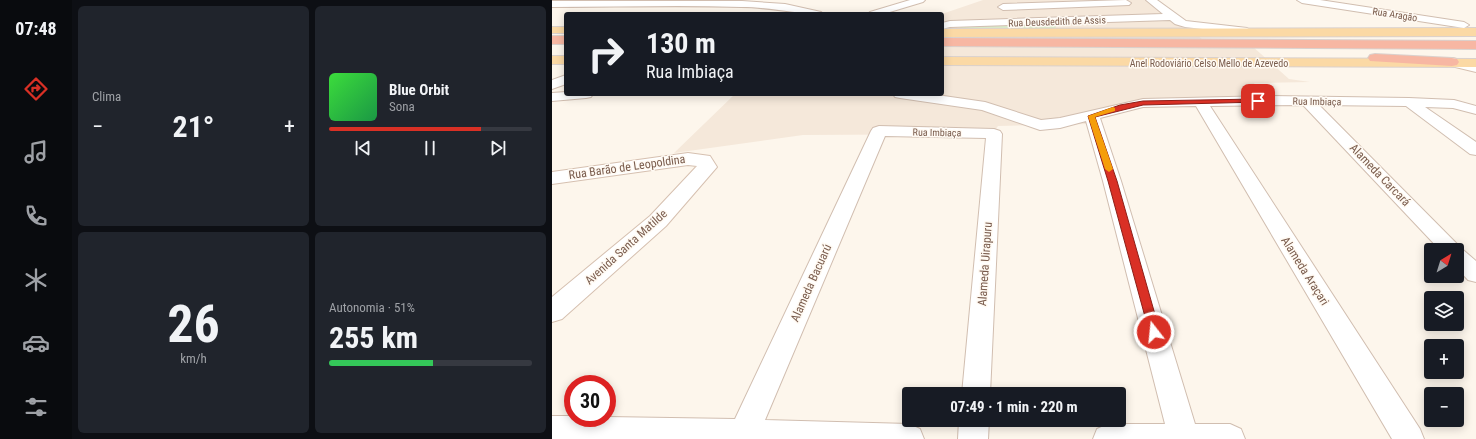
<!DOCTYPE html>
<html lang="pt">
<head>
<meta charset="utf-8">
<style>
	body { margin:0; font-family:"Roboto Condensed",sans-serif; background:#20242c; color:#f1f3f6; height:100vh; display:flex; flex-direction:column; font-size:15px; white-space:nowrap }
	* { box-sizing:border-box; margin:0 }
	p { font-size:13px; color:#9ea1a6 }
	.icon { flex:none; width:22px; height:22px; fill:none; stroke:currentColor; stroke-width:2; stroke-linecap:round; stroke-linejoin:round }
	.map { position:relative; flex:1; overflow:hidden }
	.panel { display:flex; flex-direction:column; gap:6px; padding:6px; background:#0d0f14; width:480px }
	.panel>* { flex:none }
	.top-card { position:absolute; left:12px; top:12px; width:380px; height:84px; border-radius:4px; box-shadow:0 2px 10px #0003; background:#171b24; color:#f1f3f6; overflow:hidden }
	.needle { width:26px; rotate:38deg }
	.tools { position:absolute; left:872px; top:243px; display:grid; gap:8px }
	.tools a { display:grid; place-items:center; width:40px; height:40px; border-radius:4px; background:#171b24; box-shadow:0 2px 10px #0003; font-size:20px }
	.speed { position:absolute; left:12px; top:375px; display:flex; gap:8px; font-size:20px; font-weight:700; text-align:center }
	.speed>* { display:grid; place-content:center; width:52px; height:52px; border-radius:50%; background:#171b24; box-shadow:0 2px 10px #0003; line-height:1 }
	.speed .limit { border:6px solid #d22; background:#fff; color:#111 }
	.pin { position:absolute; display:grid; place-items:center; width:34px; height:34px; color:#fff; margin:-17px; border-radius:8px; box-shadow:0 2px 6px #0006 }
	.me { position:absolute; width:44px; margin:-22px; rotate:344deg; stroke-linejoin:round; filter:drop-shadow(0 0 3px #0008) }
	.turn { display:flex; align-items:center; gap:14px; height:84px; padding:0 16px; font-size:18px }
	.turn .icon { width:52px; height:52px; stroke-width:2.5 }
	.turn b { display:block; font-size:28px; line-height:34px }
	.big { font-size:30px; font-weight:700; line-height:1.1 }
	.panel .card { flex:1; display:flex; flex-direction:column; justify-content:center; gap:6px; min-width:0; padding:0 14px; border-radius:6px; background:#20242c }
	.panel .dial { align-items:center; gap:0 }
	.dial b { font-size:52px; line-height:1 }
	.song { display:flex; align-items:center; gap:12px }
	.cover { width:48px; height:48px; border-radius:6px; background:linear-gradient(135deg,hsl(120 70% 55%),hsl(140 70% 35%)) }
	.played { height:4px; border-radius:2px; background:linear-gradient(90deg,#d93025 75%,#363941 75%) }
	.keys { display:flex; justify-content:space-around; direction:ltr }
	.heat { display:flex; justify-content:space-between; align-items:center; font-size:22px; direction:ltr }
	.charge { height:6px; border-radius:3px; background:linear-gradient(90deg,#34c759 51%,#363941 0) }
	.panel .tiles { flex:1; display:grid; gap:6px; grid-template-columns:repeat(2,1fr) }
	.trip { position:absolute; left:350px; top:387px; width:224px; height:40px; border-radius:4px; background:#171b24; box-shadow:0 2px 10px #0003; font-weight:700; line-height:40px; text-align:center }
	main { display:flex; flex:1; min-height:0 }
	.menu { display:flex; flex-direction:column; width:72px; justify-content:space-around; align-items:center; background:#090b0e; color:#9ea1a6 }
	.menu .icon { width:28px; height:28px }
	.menu .selected { color:#d93025 }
	.menu b { font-size:18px; color:#f1f3f6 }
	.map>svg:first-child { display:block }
	.residential { fill:#f5e8da }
	.green { fill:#d8ecc9 }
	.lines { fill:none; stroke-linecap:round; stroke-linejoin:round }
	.street-casing { stroke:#d1beb0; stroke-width:2 }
	.secondary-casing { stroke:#d6c0b0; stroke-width:2 }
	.primary-casing { stroke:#dad1cd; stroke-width:2 }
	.highway-casing { stroke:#dad1cd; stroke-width:2 }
	.street { fill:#fff; fill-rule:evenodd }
	.secondary { fill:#fff; fill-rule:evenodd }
	.primary { fill:#fbd9a5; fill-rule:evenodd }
	.highway { fill:#f7b7a3; fill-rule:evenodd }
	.route { fill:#d93025; stroke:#8d1f18 }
	.slow { fill:#f59e0b }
	.labels { text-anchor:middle; stroke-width:3; stroke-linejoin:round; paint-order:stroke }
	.far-street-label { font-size:10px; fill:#7a5c4d; stroke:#fffaf3 }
	.street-label { font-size:12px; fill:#7a5c4d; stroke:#fffaf3 }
</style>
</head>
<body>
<main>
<nav class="menu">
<b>07:48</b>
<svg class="icon selected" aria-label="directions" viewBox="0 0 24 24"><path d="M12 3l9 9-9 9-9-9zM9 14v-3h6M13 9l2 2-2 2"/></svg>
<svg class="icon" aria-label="music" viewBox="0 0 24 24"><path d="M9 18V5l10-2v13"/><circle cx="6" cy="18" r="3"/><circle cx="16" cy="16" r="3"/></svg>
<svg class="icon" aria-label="phone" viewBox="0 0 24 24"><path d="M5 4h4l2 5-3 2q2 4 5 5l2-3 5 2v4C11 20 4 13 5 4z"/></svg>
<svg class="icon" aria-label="climate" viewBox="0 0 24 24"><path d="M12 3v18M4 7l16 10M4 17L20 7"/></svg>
<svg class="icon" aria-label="car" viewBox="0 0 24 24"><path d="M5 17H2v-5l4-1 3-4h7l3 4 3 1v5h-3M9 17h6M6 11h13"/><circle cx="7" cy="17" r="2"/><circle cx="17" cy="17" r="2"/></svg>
<svg class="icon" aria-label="filters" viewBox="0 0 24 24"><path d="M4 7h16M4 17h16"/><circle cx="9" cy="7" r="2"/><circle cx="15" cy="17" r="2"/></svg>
</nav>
<section class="panel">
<div class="tiles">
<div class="card"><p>Clima</p>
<div class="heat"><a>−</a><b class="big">21°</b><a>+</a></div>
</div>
<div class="card">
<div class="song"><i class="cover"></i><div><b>Blue Orbit</b><p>Sona</p></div></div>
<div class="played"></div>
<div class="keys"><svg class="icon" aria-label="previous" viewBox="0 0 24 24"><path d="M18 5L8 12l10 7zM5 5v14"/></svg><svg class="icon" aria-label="pause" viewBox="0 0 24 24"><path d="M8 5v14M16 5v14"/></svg><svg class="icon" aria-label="next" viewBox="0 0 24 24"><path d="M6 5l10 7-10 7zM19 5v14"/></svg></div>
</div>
<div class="card dial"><b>26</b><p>km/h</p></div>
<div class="card"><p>Autonomia · 51%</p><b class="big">255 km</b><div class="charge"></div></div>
</div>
</section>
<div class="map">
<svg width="924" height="439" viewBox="0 0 924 439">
	<rect width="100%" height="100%" fill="#fdf6ec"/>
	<path class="residential" d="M431 0H600L659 46H700L737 79 758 82 702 83 717 101 572 106 537 124 446 126 440 134 251 135 122 153 183 94H390V14Z"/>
	<path class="green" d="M503 22 504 30H405L410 26Z"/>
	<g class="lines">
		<g class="street-casing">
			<path id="street" d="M358 0H373L371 2 331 14H316L318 12Z
				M574 0 579 3 577 5 451 10 446 7 451 4Z
				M594 0H605L634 21 695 28 700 31 695 34 633 27 623 24 618 20 398 27 390 29V23L398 21 611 14Z
				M745 0H768L912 22 917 25 912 28 750 3Z
				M0 1H190L233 4 269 12 271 14C243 14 217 7 189 7 126 5 63 7 0 7Z
				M14 75V84L0 89V80Z
				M14 92V94H41L39 97 34 98 0 101V93Z
				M341 94H378L433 102 489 120 508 118 591 99 719 96 857 98 902 100 924 106V114L901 108 873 107 924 142V155L918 154 854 106 767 105 910 249 924 261V282L916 280 905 268V250H888L751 105 658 106 868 429 872 439H840L644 106 591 107 548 118 569 181 643 424H678L689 429 693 439H541L545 429 556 424H613L551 181 534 121 508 128 488 130 430 110 348 98 343 97Z
				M327 126 442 129 448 131 450 134 438 394H410L434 138 333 136 213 420 357 424 368 429 372 439H0V416H21V418H55V417L183 419 319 131 321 128Z
				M407 420H437L436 439H406Z"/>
		</g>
		<g class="secondary-casing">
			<path id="secondary" d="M900 58 924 64V72L895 65 893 62 895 59Z
				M136 153 158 156 165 167 114 226 10 319 0 322V297L98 216 145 166 136 165 0 184V172Z"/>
		</g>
		<g class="primary-casing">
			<path id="primary" d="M0 27H14V33H0Z
				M924 28V36L390 37V29Z
				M0 56H14V64H0Z
				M390 57 924 59V67L390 65Z"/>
		</g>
		<g class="highway-casing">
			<path id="highway" d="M0 36H14V44H0Z
				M390 38 924 41V49L390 46Z
				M823 54 900 58 905 59 907 62 905 65 900 66 818 61 816 58 818 55Z"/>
		</g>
		<use href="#street" class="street"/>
		<use href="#secondary" class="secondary"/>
		<use href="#primary" class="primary"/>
		<use href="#highway" class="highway"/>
	</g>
	<path class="route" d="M706 99H708V102L591 105 543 117 565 181 608 332 607 335 602 337 598 335 556 181 536 116 568 105 591 101Z"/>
	<path class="slow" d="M561 107 563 108V111L543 117 561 169 557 172 553 169 536 116Z"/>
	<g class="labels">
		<g class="far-street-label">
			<text transform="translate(843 14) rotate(9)" y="4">Rua Aragão</text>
			<text transform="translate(505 21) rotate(-2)" y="4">Rua Deusdedith de Assis</text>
			<text x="657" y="67">Anel Rodoviário Celso Mello de Azevedo</text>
			<text transform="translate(765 101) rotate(1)" y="4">Rua Imbiaça</text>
			<text transform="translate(385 132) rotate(1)" y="4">Rua Imbiaça</text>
		</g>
		<g class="street-label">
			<text transform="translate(75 167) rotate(-8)" y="4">Rua Barão de Leopoldina</text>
			<text transform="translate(828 175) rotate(46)" y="4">Alameda Carcará</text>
			<text transform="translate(74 247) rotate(-42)" y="4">Avenida Santa Matilde</text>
			<text transform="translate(433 264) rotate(-86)" y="4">Alameda Uirapuru</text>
			<text transform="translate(753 271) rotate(58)" y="4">Alameda Araçari</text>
			<text transform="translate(259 283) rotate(-66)" y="4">Alameda Bacuarú</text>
		</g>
	</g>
</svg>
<div class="tools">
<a><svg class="needle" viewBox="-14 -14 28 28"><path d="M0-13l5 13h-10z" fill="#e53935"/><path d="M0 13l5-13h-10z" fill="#9ea1a6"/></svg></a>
<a><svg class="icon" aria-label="layers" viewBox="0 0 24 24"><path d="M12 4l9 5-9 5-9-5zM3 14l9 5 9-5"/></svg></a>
<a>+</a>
<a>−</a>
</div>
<div class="speed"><div class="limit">30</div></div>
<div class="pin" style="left:706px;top:101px;background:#d93025"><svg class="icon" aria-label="arrive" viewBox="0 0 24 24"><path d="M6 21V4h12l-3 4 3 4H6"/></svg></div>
<svg class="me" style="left:602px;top:332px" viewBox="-20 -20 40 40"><circle r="17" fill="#d93025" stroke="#fff" stroke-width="3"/><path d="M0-11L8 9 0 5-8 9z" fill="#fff"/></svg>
<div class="trip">07:49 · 1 min · 220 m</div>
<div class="top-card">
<div class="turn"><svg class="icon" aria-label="right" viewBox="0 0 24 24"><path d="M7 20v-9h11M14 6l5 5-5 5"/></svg><div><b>130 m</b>Rua Imbiaça</div></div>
</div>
</div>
</main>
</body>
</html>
